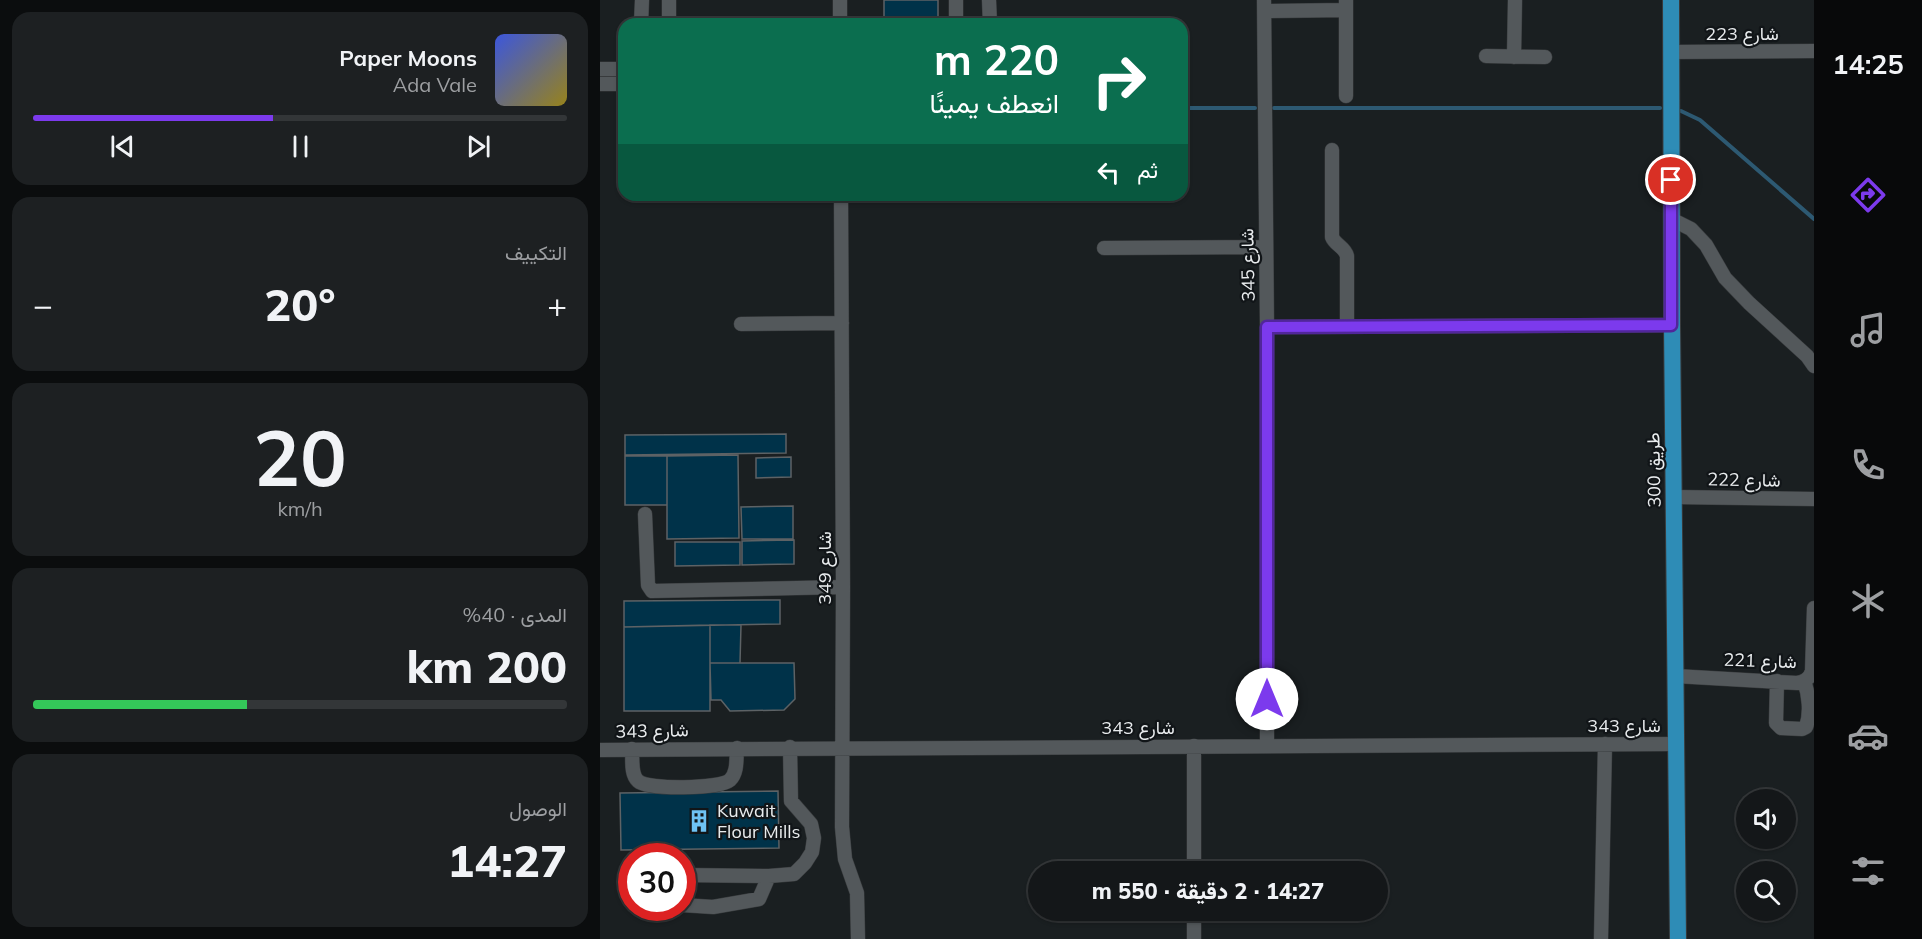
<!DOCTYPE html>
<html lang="ar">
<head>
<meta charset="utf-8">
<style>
	body { margin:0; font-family:Mulish,Vazirmatn,sans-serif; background:#1d2022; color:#f1f3f6; direction:rtl; height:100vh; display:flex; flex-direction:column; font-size:22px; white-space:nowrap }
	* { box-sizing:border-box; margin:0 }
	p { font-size:20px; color:#9d9fa2 }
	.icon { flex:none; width:33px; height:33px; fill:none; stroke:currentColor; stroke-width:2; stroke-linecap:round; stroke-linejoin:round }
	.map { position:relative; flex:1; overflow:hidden; direction:ltr }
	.details { display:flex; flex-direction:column; gap:12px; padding:12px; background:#0b0d0e; width:600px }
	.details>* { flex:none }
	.guide { position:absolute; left:18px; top:18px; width:570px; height:183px; border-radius:18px; box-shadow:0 2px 4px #0004,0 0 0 2px #333638; direction:rtl; background:#0b6e4f; color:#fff; overflow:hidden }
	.tools { position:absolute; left:1136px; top:789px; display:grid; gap:12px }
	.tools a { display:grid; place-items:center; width:60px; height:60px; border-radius:50%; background:#141719; box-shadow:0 2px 4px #0004,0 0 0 2px #333638; font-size:30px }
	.speed { position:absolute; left:18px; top:843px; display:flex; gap:12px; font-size:30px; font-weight:700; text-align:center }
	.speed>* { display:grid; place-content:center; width:78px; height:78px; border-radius:50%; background:#141719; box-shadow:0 2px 4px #0004,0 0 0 2px #333638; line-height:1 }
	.speed .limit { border:9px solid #d22; background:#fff; color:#111 }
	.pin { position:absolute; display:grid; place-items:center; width:51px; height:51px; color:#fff; margin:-26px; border:3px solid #fff; border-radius:50%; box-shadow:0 2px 6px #0007 }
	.me { position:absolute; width:66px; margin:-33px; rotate:0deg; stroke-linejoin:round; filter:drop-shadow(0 0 4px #0008) }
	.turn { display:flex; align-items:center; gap:21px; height:126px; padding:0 30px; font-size:27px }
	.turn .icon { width:78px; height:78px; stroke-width:2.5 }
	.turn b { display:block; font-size:42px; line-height:51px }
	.then { display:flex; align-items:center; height:57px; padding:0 30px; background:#0003; gap:12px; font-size:22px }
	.big { font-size:45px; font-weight:800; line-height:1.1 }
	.details .tile { flex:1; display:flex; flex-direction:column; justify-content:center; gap:9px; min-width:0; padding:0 21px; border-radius:18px; background:#1d2022 }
	.details .dial { align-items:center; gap:0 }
	.dial b { font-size:78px; line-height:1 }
	.song { display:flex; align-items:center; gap:18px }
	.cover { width:72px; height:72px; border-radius:9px; background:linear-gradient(135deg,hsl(230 70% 55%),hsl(50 70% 35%)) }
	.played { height:6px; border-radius:3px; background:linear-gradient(90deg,#7c3aed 45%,#333638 45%) }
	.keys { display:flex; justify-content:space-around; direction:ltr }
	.heat { display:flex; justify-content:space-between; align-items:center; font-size:33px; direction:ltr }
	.charge { height:9px; border-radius:4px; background:linear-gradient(90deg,#34c759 40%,#333638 0) }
	.trip { position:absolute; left:428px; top:861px; width:360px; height:60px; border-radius:30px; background:#141719; box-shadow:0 2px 4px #0004,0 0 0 2px #333638; font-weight:800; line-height:60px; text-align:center; direction:rtl }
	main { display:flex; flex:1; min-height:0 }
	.menu { display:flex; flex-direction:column; width:108px; justify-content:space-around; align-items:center; background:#08090a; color:#9d9fa2 }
	.menu .icon { width:42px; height:42px }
	.menu .selected { color:#7c3aed }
	.menu b { font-size:27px; color:#f1f3f6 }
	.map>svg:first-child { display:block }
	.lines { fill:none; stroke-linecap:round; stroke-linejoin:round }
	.stream { stroke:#2d5972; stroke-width:4 }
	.building { fill:#003249; stroke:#5d6265; stroke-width:1.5 }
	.minor-casing { stroke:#383b3d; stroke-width:15 }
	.major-casing { stroke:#383b3d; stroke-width:18 }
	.minor { stroke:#53585b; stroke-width:14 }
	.major { stroke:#2e8cb6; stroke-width:16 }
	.route-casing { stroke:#51269a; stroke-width:15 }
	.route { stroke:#7c3aed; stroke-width:10 }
	.labels { text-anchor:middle; stroke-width:4.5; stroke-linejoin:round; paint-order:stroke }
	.street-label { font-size:18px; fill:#e9ecee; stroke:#111518 }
	.poi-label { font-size:18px; fill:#e9ecee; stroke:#111518; text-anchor:start }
</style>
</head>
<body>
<main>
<nav class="menu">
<b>14:25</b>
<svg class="icon selected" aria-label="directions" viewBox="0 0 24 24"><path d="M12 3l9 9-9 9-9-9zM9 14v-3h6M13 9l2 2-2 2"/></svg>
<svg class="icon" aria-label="music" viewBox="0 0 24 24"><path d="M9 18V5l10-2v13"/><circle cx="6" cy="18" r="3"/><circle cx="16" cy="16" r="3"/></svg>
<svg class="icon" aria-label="phone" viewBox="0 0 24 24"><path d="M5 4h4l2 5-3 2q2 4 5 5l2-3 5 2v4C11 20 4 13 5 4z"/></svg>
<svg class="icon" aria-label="climate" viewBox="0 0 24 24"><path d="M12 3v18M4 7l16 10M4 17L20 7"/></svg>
<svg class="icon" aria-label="car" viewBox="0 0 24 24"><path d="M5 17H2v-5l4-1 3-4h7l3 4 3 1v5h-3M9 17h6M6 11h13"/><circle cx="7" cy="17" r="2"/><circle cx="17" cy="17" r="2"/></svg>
<svg class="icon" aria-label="filters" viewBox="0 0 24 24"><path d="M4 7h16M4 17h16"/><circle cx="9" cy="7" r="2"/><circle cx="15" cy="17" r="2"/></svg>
</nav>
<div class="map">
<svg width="1214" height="939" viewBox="0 0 1214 939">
	<rect width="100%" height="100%" fill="#1a1f21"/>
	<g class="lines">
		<path class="stream" d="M582 108H655
			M674 108H1060
			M1081 111 1100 120 1214 219"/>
	</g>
	<path class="building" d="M284 0H338V24H284Z
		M186 434V453L25 455V435Z
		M138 455 139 538 67 539V456Z
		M25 456H67V505H25Z
		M191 457V477L156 478V458Z
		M193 506V539H142L141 507Z
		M194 540V564L142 565V541Z
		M75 542H140V565L75 566Z
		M180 600V624L24 627V601Z
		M110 625H141L140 663H110Z
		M110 625V711H24V627Z
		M110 663H194L195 699 184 710 130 711 121 700H111Z
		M178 791 179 848 21 850 20 793Z"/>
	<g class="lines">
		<g class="minor-casing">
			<path id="minor" d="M69 0V24
				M240 0V24
				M356 0V24
				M389 0 390 24
				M664 0 667 327V746
				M746 0V96
				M664 11 746 10
				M41 24 42 0
				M1071 52 1214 51
				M886 56 945 57
				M914 57 915 0
				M0 69H24
				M0 84H24
				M732 150V237C735 245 745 247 747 256V327
				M241 195 243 587 242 827 245 859 257 893 258 939
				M1071 219 1091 229 1106 245 1125 278 1149 303 1207 356 1214 366
				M504 248 666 247
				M141 324 242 323
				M667 327 1072 325
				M1074 497 1214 499
				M45 514 48 585 52 591 243 587
				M1075 676 1197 683C1205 682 1210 678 1212 671L1214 608
				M1177 681 1176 723 1181 728 1202 729 1206 727C1211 713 1209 695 1204 681
				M32 749C33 758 30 774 38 781 48 790 120 789 130 780 138 772 136 759 137 748
				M0 750 1076 744
				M594 872V746
				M82 875 169 876 194 874 205 863 212 852 214 838 211 824 191 801 190 747
				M82 905 113 907 159 899 169 876
				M594 939V910
				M1001 939 1005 744"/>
		</g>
		<g class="major-casing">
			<path id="major" d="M1071 0 1072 325 1078 939"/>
		</g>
		<use href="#minor" class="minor"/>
		<use href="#major" class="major"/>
	</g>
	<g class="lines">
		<g class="route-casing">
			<path id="route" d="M667 699V327L1071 325V180"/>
		</g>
		<use href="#route" class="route"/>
	</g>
	<defs>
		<g id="building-bare" transform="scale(1.8)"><path d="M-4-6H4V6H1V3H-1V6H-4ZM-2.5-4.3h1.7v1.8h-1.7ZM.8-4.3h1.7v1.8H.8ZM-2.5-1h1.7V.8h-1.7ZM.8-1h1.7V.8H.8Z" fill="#6ec2f3" stroke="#111518" stroke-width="2.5" paint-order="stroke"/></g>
	</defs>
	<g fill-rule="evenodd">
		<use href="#building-bare" x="99" y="821"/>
	</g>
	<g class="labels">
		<g class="street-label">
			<text x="1142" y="40">شارع 223</text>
			<text transform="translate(648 265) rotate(-91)" y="6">شارع 345</text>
			<text transform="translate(1054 470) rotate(-91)" y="6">طريق 300</text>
			<text transform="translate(1144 480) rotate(1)" y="6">شارع 222</text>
			<text transform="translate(225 568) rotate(-90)" y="6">شارع 349</text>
			<text transform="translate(1160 661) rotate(2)" y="6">شارع 221</text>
			<text x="1024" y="732">شارع 343</text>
			<text x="538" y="734">شارع 343</text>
			<text transform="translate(52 731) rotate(-1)" y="6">شارع 343</text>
		</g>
		<g class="poi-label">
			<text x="117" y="817">Kuwait<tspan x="117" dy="21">Flour Mills</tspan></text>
		</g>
	</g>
</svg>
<div class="tools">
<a><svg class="icon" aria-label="sound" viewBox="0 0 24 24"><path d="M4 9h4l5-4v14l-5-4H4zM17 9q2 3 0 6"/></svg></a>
<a><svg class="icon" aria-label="search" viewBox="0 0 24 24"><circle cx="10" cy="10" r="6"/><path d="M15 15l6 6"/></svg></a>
</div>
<div class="speed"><div class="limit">30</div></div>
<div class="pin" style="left:1071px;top:180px;background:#d93025"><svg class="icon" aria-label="arrive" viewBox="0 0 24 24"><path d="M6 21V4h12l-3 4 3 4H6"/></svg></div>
<svg class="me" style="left:667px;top:699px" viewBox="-20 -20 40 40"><circle r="19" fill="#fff"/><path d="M0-13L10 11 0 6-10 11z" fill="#7c3aed"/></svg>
<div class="trip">14:27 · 2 دقيقة · 550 m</div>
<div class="guide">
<div class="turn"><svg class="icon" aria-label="right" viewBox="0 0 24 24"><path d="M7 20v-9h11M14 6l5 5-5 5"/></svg><div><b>220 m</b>انعطف يمينًا</div></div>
<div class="then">ثم<svg class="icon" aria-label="left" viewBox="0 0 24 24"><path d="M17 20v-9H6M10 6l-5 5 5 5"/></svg></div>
</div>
</div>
<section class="details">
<div class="tile">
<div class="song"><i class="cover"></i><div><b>Paper Moons</b><p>Ada Vale</p></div></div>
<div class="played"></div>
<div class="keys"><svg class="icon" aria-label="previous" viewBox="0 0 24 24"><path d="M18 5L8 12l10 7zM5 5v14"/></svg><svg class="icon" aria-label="pause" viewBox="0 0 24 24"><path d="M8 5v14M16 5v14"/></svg><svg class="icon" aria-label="next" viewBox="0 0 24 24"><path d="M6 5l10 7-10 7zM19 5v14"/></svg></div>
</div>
<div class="tile"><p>التكييف</p>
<div class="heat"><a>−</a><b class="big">20°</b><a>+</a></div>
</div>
<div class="tile dial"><b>20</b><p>km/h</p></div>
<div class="tile"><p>المدى · 40%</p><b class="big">200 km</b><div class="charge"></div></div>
<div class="tile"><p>الوصول</p><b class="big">14:27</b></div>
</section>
</main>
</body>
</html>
